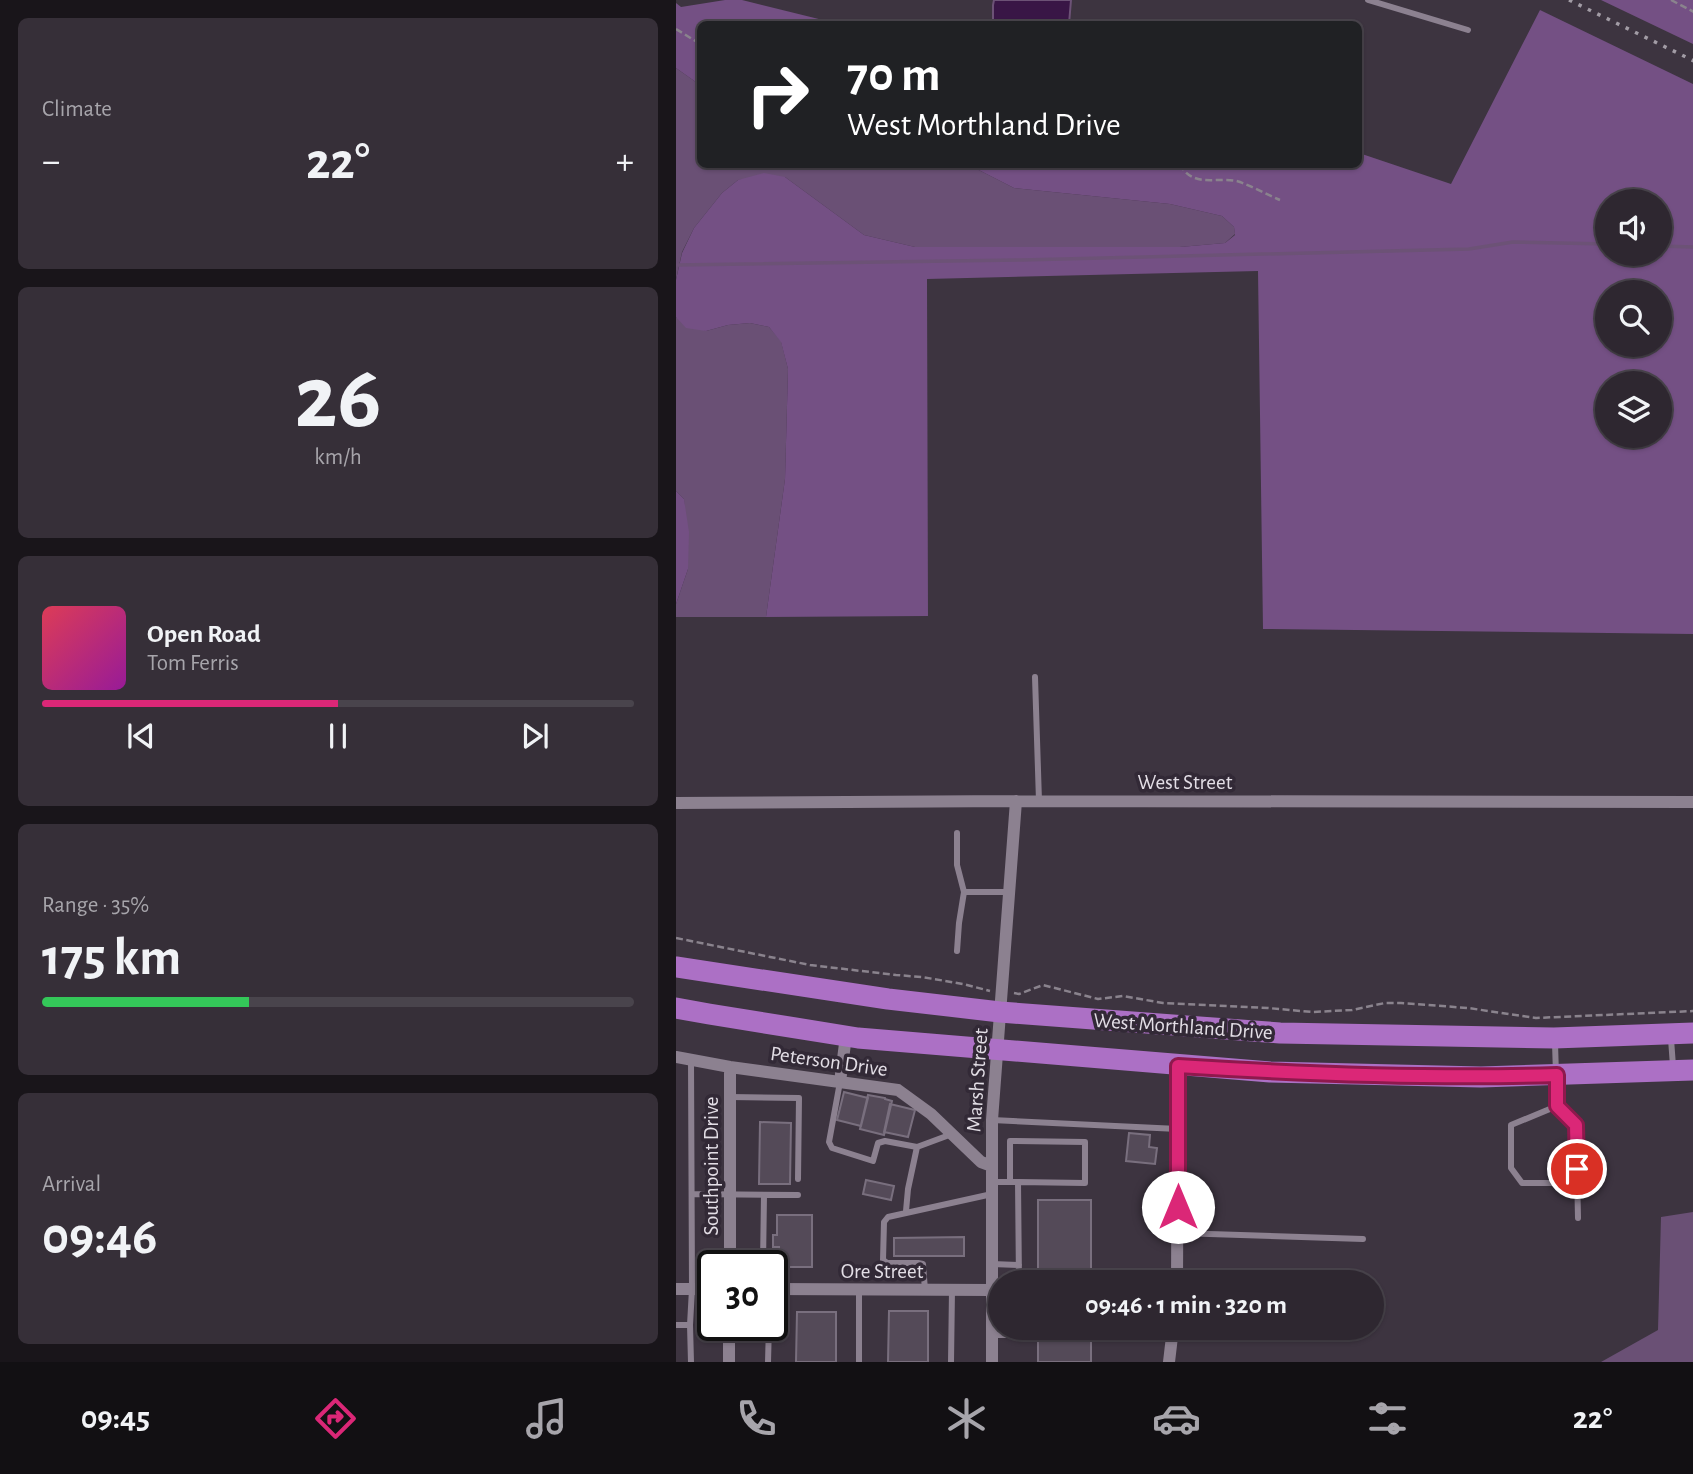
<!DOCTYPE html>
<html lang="en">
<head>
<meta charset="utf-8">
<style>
	body { margin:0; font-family:"Alegreya Sans",sans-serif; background:#362f38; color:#f1f3f6; height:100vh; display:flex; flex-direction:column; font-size:26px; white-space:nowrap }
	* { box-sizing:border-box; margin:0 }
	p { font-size:23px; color:#a7a5ab }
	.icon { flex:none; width:38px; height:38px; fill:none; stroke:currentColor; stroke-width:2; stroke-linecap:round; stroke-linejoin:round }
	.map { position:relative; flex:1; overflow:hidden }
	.side { display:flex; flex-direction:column; gap:18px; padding:18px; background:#19151a; width:676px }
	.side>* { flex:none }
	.banner { position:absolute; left:21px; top:21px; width:665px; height:147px; border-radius:10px; box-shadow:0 2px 5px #0004,0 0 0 2px #49444c; background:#202124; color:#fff; overflow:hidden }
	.controls { position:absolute; left:919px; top:189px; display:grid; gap:14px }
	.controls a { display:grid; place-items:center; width:77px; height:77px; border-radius:50%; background:#2e2730; box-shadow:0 2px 5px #0004,0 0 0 2px #49444c; font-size:35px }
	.speed { position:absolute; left:21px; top:1250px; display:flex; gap:14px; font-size:35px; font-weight:700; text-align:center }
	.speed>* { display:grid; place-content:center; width:91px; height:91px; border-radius:50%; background:#2e2730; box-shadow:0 2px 5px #0004,0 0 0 2px #49444c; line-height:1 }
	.speed .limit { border:4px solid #111; border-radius:10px; background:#fff; color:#111 }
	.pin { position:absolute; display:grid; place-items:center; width:60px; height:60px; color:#fff; margin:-30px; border:4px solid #fff; border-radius:50%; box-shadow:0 2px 7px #0007 }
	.me { position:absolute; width:77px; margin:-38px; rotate:0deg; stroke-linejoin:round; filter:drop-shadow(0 0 5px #0008) }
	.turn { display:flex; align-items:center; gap:24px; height:147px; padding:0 35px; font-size:32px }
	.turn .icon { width:91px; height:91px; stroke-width:2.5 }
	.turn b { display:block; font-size:49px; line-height:60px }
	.big { font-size:52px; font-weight:700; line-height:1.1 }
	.side .tile { flex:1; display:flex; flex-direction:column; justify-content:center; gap:10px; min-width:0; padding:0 24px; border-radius:10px; background:#362f38 }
	.side .dial { align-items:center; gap:0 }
	.dial b { font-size:91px; line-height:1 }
	.song { display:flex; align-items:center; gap:21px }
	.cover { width:84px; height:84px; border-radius:10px; background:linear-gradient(135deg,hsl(350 70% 55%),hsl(300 70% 35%)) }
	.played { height:7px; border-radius:4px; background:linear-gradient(90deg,#db2777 50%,#49444c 50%) }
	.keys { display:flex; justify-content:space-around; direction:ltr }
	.heat { display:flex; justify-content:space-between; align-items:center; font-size:38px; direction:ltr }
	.charge { height:10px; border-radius:5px; background:linear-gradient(90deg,#34c759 35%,#49444c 0) }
	.trip { position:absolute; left:312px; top:1270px; width:396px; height:70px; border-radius:35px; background:#2e2730; box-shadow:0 2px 5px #0004,0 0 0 2px #49444c; font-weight:700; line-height:70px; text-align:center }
	.dock { display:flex; height:112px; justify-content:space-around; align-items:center; background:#121013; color:#a7a5ab }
	.dock .icon { width:49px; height:49px }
	.dock .on { color:#db2777 }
	.dock b { font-size:32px; color:#f1f3f6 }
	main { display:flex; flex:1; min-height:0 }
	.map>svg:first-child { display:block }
	.green { fill:#6a5075 }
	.forest { fill:#745084; fill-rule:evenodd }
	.water { fill:#391646; stroke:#6c5276; stroke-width:2 }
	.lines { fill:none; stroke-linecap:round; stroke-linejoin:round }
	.stream { stroke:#6c5276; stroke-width:3.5 }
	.building { fill:#544a58; stroke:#796f7e; stroke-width:2 }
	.path { stroke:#8a838d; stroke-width:2.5; stroke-dasharray:7 3.5; stroke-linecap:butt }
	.lane { stroke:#8c8190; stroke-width:6 }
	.street { stroke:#8c8190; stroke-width:12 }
	.highway { stroke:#ac70c5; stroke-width:21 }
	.rail { stroke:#a29ca5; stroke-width:3.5; stroke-dasharray:3.5 7; stroke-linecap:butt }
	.route-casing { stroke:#8e194d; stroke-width:18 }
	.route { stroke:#db2777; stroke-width:12 }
	.labels { text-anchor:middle; stroke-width:7; stroke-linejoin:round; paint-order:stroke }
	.street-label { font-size:21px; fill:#e3dee6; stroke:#322936 }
</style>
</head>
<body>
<main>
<section class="side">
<div class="tile"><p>Climate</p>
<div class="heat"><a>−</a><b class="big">22°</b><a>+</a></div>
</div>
<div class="tile dial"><b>26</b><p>km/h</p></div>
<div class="tile">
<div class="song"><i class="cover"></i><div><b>Open Road</b><p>Tom Ferris</p></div></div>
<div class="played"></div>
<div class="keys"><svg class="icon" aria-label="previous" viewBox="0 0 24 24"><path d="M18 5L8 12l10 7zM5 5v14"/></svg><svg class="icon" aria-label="pause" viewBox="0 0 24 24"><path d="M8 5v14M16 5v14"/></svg><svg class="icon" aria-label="next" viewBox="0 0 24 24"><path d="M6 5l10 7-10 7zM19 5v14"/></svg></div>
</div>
<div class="tile"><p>Range · 35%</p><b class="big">175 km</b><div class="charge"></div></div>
<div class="tile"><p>Arrival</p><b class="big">09:46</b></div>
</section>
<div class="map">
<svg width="1018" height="1362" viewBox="0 0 1018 1362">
	<rect width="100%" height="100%" fill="#3d3440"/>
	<path class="green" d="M0 68 24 85V164L293 165 338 188 494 204 546 216 558 227 559 234 549 243 504 247H239L188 235 109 177 62 180 46 193 18 228 6 252 0 280Z
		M0 303V317L30 331 52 325 74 323 93 327 105 341 112 369 109 479 90 617H0V604L12 569 8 499 0 491Z
		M1017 1212V1362H925L982 1330 985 1217Z"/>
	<path class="forest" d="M49 0H66L163 24H24V85L0 68V3L5 7Z
		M925 0H1017V44Z
		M864 10 1017 84V634L587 629 582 271 251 279 252 616 90 617 109 479 112 369 105 342 93 327 74 323 52 325 30 331 10 328 0 317V280L6 253 18 228 46 193 62 180 88 173 109 177 188 235 239 247H504L549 243 559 235 558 227 546 216 494 204 338 188 293 165 682 164 683 153 775 184ZM931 201H984V254H931ZM931 292H984V345H931ZM931 383H984V436H931Z
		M0 491 8 499 13 532 12 569 0 604Z"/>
	<path class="water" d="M318 0H395L393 24H317V5Z"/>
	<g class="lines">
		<path class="stream" d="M984 246 1018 247
			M0 265 346 260 793 249 837 242 931 244"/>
	</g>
	<path class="building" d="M168 1092 192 1098 185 1126 161 1120Z
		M192 1095 209 1098V1099L216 1101 208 1135 184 1129Z
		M214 1104 239 1110 232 1137 208 1132Z
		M84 1122 115 1123 114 1184H83Z
		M453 1133 474 1135 473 1147 481 1148 479 1164 450 1161Z
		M190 1180 218 1186 215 1200 187 1194Z
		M362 1200H415V1283H362Z
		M101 1215H136V1267H103V1247H97V1235H101Z
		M288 1237V1256H218V1238Z
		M213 1311H252V1362H212Z
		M121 1312H160V1362H120Z
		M362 1328H415V1362H362Z"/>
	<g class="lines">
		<path class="path" d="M995 0 1018 12
			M0 29 21 42 24 48
			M388 164C403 167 433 173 445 164
			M504 164C517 190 544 175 564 182 577 187 590 194 604 200
			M0 938 134 965 220 975 246 977 287 984 314 991
			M338 993 343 994 367 985 422 999 447 996 487 1003 592 1008 636 1012 676 1010 709 1003H725L792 1008 860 1018 1018 1011"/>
		<path class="lane" d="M692 0 792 30
			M359 677 363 801
			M281 833V865L288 892H333
			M281 951 283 923 288 892
			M995 1039 997 1066
			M879 1043 881 1106 900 1125 902 1218
			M164 1082 153 1142 156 1148 197 1161 202 1143 209 1141 241 1147 232 1189 230 1211
			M54 1097 123 1098 122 1179
			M881 1106 835 1125V1168L846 1183H902
			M316 1120 502 1129
			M241 1147 276 1134
			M316 1182H342L343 1283
			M334 1182V1141L409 1142V1183L342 1182
			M16 1194 122 1195
			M502 1233 687 1239
			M87 1264 88 1195
			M316 1264 343 1265
			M249 1290 247 1264 242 1263H211L207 1260 208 1222 212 1217 316 1194
			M0 1325H14L15 1362
			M14 1325 16 1289 15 1061
			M316 1335H343V1328
			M92 1362 93 1325
			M183 1362V1290
			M275 1362 276 1290"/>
		<path class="street" d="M0 803 340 801 1018 802
			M0 1057 54 1067 222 1090 255 1114 305 1162 316 1166
			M164 1082 170 1036
			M54 1265V1067
			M501 1283 502 1065
			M0 1289H37
			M96 1289 316 1290
			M53 1362V1325
			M316 1362V1120L340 801
			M493 1362 497 1328"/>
		<path class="highway" d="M0 967 212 999 324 1012 604 1033 878 1038 1018 1033
			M0 1008 33 1014 182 1038 594 1072 805 1077 1018 1070"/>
		<path class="rail" d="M893 0 1018 61"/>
	</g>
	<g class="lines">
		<g class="route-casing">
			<path id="route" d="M502 1207V1066C628 1074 754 1079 881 1075V1106L900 1125 901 1169"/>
		</g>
		<use href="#route" class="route"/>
	</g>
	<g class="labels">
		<g class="street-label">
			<text x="509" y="789">West Street</text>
			<text transform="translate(507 1026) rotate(4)" y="7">West Morthland Drive</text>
			<text transform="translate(153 1061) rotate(8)" y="7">Peterson Drive</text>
			<text transform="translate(301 1080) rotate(-86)" y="7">Marsh Street</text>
			<text transform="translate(35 1166) rotate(-90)" y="7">Southpoint Drive</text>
			<text x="206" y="1278">Ore Street</text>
		</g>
	</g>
</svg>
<div class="controls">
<a><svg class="icon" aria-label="sound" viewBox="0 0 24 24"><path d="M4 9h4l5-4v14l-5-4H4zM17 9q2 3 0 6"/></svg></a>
<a><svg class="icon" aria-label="search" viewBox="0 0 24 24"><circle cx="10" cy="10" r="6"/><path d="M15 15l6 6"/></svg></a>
<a><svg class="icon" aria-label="layers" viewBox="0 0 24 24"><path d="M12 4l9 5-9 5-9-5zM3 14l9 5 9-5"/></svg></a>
</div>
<div class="speed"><div class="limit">30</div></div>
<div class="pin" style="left:901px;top:1169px;background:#d93025"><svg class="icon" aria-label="arrive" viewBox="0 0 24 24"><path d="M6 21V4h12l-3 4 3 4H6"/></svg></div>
<svg class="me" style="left:502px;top:1207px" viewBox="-20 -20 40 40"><circle r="19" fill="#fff"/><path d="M0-13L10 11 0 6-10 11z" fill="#db2777"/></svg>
<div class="trip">09:46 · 1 min · 320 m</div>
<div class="banner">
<div class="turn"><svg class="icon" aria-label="right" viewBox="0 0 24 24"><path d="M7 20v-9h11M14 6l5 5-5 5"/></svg><div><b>70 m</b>West Morthland Drive</div></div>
</div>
</div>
</main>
<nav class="dock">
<b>09:45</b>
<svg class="icon on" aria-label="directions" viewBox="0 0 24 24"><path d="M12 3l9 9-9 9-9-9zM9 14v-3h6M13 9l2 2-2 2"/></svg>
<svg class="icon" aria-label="music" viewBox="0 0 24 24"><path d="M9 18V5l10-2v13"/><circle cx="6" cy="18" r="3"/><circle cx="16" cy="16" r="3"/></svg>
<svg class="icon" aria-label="phone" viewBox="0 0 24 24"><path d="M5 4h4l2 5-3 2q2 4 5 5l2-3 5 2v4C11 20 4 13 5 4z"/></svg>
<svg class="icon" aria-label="climate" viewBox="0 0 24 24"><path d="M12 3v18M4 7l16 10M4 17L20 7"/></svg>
<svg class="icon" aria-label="car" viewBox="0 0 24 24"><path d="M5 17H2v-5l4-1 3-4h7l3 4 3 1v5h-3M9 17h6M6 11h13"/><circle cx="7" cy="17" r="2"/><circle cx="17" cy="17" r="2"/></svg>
<svg class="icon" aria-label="filters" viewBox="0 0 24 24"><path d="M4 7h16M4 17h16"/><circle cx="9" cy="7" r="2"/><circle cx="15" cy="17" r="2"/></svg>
<b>22°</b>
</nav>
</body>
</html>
